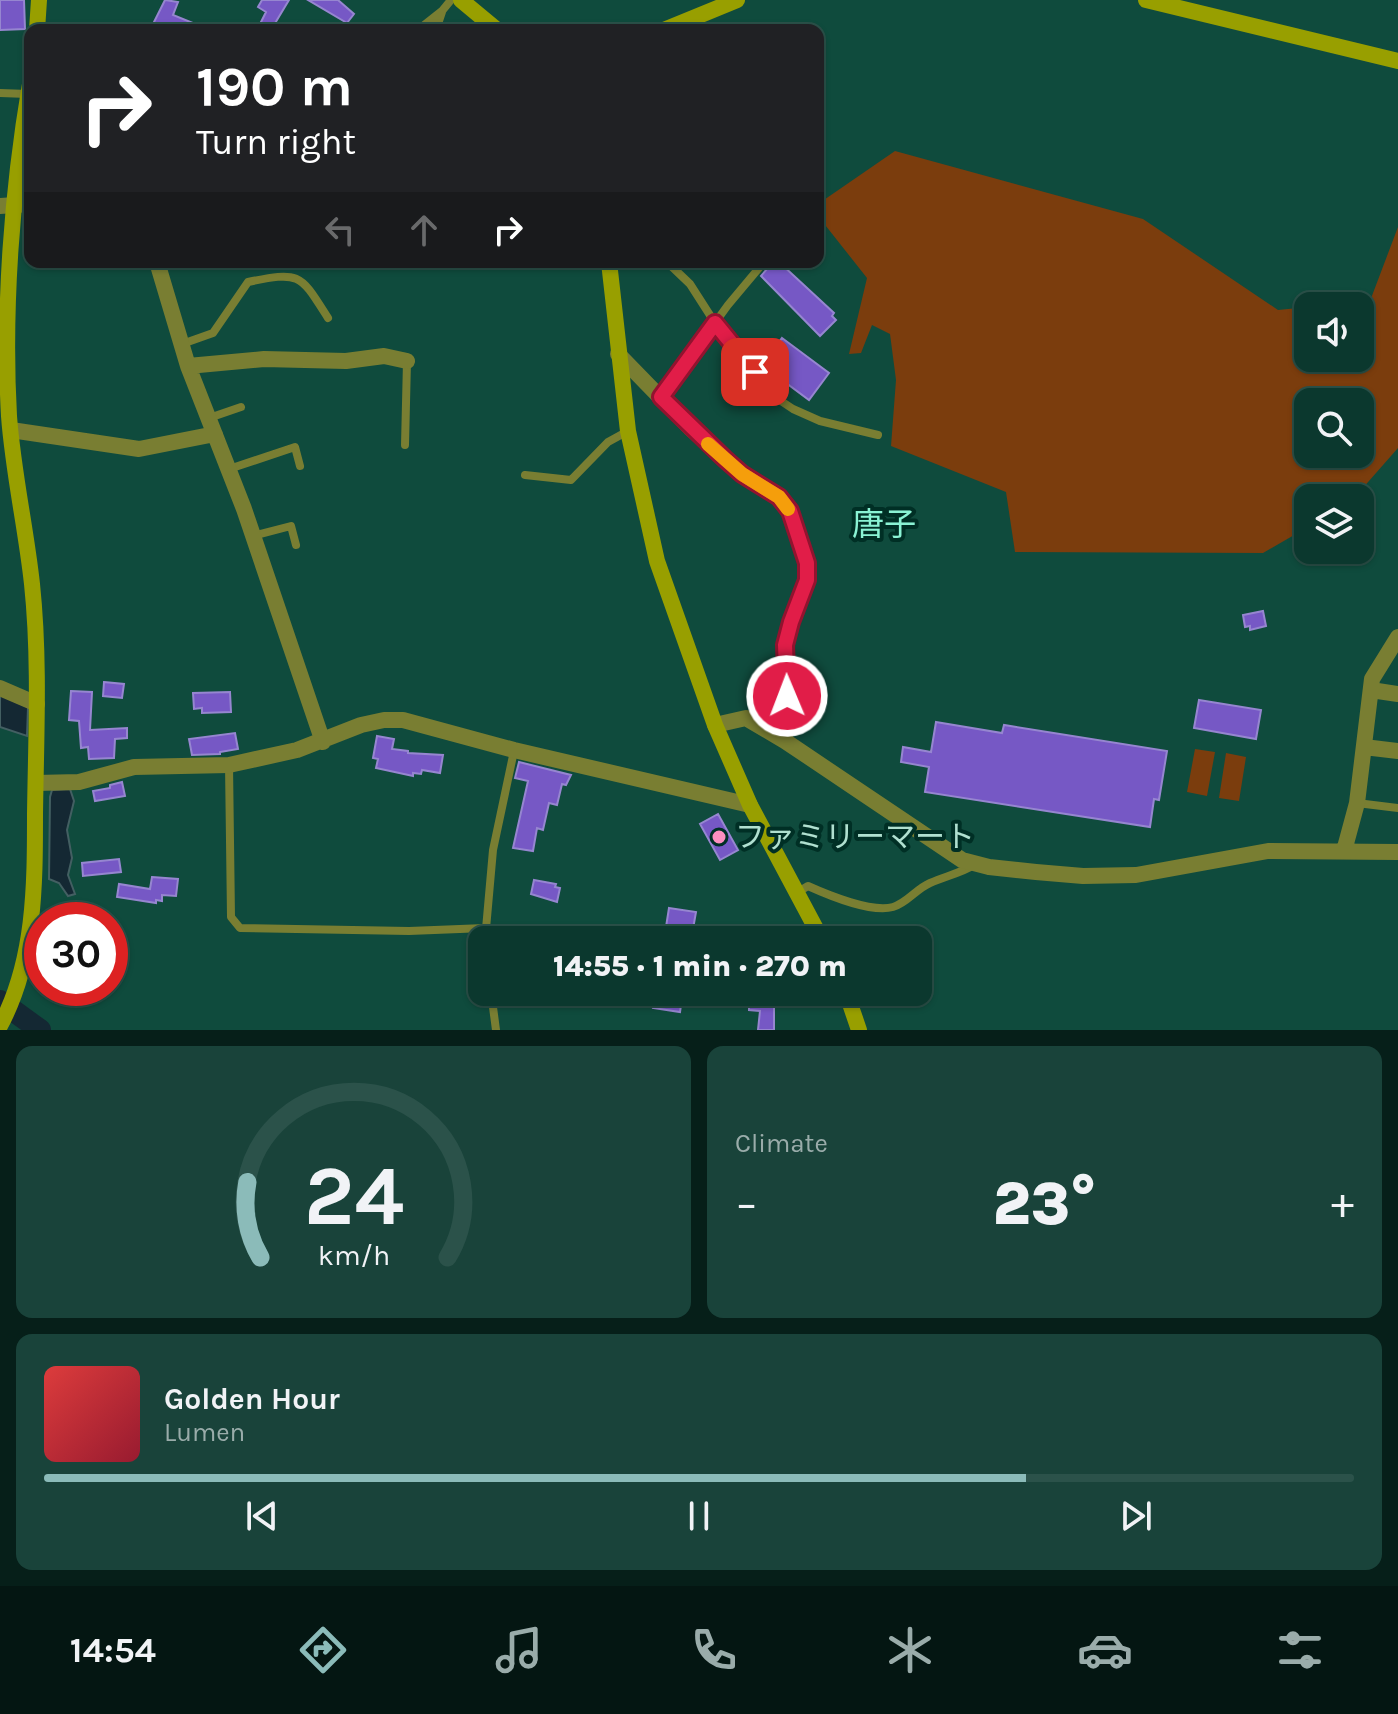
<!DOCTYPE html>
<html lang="en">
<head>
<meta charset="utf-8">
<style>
	body { margin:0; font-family:Karla,"Noto Sans JP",sans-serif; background:#19433a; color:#f1f3f6; height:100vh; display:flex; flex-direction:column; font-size:30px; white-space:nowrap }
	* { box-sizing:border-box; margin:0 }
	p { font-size:26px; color:#9aacaa }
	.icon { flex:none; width:44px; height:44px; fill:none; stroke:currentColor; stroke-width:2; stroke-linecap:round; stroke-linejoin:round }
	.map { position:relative; height:1030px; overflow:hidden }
	.sheet { display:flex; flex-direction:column; gap:16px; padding:16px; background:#061f19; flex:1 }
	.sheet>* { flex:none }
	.top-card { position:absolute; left:24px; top:24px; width:800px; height:244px; border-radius:16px; box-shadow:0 2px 6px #0004,0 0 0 2px #2b524a; background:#202124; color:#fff; overflow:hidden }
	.buttons { position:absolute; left:1294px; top:292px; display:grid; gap:16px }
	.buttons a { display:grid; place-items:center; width:80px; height:80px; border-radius:16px; background:#0b382e; box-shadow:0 2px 6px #0004,0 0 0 2px #2b524a; font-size:40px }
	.speed { position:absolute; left:24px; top:902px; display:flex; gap:16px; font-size:40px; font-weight:700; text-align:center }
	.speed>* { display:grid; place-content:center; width:104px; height:104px; border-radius:50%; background:#0b382e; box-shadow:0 2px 6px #0004,0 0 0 2px #2b524a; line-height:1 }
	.speed .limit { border:12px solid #d22; background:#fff; color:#111 }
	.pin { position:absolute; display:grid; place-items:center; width:68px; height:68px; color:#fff; margin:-34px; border-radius:16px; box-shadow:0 4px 12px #0006 }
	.me { position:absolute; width:88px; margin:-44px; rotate:359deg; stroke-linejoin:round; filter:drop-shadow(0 0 6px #0008) }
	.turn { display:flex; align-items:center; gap:28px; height:168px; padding:0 40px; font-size:36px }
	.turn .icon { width:104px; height:104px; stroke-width:2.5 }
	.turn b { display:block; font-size:56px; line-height:68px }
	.lanes { display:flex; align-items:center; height:76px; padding:0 40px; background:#0003; justify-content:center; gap:40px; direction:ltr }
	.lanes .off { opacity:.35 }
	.big { font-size:60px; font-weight:800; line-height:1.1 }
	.sheet .card { flex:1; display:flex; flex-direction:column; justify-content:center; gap:12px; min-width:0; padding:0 28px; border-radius:16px; background:#19433a }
	.sheet .dial { align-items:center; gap:0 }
	.dial svg { height:208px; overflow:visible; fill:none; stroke:#2b524a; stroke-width:7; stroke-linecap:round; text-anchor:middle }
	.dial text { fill:#f1f3f6; stroke:none }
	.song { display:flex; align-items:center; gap:24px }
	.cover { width:96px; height:96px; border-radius:12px; background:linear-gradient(135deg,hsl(0 70% 55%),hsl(350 70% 35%)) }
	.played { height:8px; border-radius:4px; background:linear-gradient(90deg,#8bbbb9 75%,#2b524a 75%) }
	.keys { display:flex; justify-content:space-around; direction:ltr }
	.heat { display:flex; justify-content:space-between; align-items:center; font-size:44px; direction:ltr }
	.sheet .tiles { flex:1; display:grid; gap:16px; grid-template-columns:1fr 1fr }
	.card:last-child { grid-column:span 2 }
	.trip { position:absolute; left:468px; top:926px; width:464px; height:80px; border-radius:16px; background:#0b382e; box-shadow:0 2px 6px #0004,0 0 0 2px #2b524a; font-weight:800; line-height:80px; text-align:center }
	.menu { display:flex; height:128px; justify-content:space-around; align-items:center; background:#041612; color:#9aacaa }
	.menu .icon { width:56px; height:56px }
	.menu .selected { color:#8bbbb9 }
	.menu b { font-size:36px; color:#f1f3f6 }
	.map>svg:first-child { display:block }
	.green { fill:#7b3d0d; fill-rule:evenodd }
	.water { fill:#142833; stroke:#435f62; stroke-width:2 }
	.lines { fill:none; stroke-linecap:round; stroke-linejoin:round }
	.river { stroke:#142833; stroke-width:22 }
	.building { fill:#7658c5; stroke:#9686d0; stroke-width:2 }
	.lane { stroke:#797e32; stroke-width:8 }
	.street { stroke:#797e32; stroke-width:16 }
	.secondary { stroke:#989f00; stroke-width:16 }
	.route-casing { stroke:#92132f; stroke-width:20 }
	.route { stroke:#e11d48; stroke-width:14 }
	.slow { stroke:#f59e0b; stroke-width:14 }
	.poi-dot { fill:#fd8ec0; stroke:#002f25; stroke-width:3 }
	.labels { text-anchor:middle; stroke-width:8; stroke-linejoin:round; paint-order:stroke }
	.poi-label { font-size:30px; fill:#b0e0d0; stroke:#002f25; text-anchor:start }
	.neighbourhood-label { font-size:32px; fill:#8af3d4; stroke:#002f25 }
</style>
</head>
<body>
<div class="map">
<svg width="1398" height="1030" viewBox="0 0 1398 1030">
	<rect width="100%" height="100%" fill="#0f4b3d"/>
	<path class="green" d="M895 151 1143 219 1278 310 1308 307V358H1360V306H1323L1370 301 1398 227V448L1354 498H1308V527L1263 553 1015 552 1006 492 891 446 896 380 890 334 872 325 861 353 849 354 867 278 818 216V204ZM1308 402H1360V454H1308Z
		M1195 749 1215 752 1207 796 1187 792Z
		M1226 753 1246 757 1239 801 1219 798Z"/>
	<path class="water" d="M0 695 28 707 27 736 0 727Z
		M70 789 74 801 67 830 72 858 68 875 75 894 68 896 59 883 49 879 50 797 52 790Z"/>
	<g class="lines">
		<path class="river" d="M0 1001 40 1030"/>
	</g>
	<path class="building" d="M0 0H24L25 29 0 30Z
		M165 0 178 2 173 15 210 30H150Z
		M262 0H289L271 30H257L266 12 258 7Z
		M308 0H338L354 14 347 23Z
		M773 262H779L834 313 832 316 836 320 820 336 761 276Z
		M782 338 829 373 809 400 762 365Z
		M1263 611 1266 626 1250 630V626L1245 627 1243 615Z
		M104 682 124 684 122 698 103 696Z
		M71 691 92 692 90 730 127 728V738L115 739 114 758 89 759 88 747 81 748 79 721 69 720Z
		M230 692 231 712 202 713V708L194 709 193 693Z
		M1199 700 1261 710 1256 739 1194 728Z
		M936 722 1002 733 1004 725 1167 751 1159 800 1154 799 1150 827 925 792 929 767 901 762 903 747 931 752Z
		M235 733 238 749 220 752V754L192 755 189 739Z
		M377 736 394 739 392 749 408 751V753L443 755 440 773 422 770 421 774 413 773V776L376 768 378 759 373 758Z
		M519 762 571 775 566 785 562 784 557 805 549 803 543 830 537 828 533 851 513 848 528 781 515 778Z
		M122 782 125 796 95 801 93 791 110 788V785Z
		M718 814 738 850 720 860 700 824Z
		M119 859 121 872 83 876 82 863Z
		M152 877 178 879 176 896 162 895V901L156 900V903L117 897 119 884 150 889Z
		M534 880 556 884 555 887 560 888 557 902 531 894Z
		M669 908 696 912 691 940H661L663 927H666Z
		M656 992H683L680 1012 653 1008Z
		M741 992H774V1030H758L760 1011 749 1010V1005H741Z"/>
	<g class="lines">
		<path class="lane" d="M418 30 442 11 451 0
			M436 30 442 12
			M0 93 28 94
			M667 262 690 284 715 323 775 397 793 409 820 421 878 435
			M182 344 213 333 248 282C301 271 300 274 328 318
			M661 397 728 305 764 262
			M209 418 241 407
			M405 445 407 361
			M229 469 295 447 300 466
			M525 475 571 480 608 442 628 431
			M253 536 291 526 296 545
			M229 765 231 917 240 928 409 931 485 928
			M1357 803 1398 808
			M798 892 808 886C828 895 872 913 893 907 907 903 916 889 930 883 946 876 961 873 976 864
			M485 940 493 850 514 751
			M491 992 496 1030"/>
		<path class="street" d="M0 206 30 204
			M157 262 188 366 244 509 323 742
			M618 354 690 428 742 474 779 497 790 511 807 563V580L791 622 785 645 788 673 785 741
			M188 366 264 359 346 361 384 356 407 361
			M11 430 139 449 215 434
			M0 688 37 704
			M1371 690 1398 694
			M715 725 746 718 785 741 962 860 989 867 1036 872 1083 876 1136 875 1268 851 1398 852
			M1364 747 1398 751
			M36 783 79 782 134 767 229 765 297 750 361 725 384 720H403L514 750 750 805
			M1344 851 1357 803 1372 679 1398 637"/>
		<path class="secondary" d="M461 0 497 30
			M1146 0 1398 61
			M37 30 39 0
			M664 30 737 0
			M609 262 628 431 657 561 715 725 750 805 822 940
			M846 992 859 1030
			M0 1026C35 961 35 886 35 814 36 737 40 660 32 584 26 528 13 472 9 416 3 308 12 190 30 84"/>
	</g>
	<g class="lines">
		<g class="route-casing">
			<path id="route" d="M755 372 715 323 661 397 725 459 742 474 779 497 790 511 807 563V580L791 622 785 645 787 696"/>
		</g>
		<use href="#route" class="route"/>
		<path class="slow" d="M708 444 742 474 779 497 788 509"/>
	</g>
	<circle class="poi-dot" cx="719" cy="837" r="8"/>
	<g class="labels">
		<g class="poi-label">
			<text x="735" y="847">ファミリーマート</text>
		</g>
		<g class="neighbourhood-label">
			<text x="884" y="535">唐子</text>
		</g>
	</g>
</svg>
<div class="buttons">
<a><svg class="icon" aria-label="sound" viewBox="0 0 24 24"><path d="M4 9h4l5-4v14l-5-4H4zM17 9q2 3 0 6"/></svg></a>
<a><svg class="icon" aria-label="search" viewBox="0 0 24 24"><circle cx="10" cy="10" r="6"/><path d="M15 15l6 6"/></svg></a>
<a><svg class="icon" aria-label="layers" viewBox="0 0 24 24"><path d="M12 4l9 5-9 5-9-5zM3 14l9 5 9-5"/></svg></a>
</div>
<div class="speed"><div class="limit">30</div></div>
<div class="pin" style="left:755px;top:372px;background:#d93025"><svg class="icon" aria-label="arrive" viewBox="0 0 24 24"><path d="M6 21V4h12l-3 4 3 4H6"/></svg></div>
<svg class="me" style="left:787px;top:696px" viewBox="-20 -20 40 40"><circle r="17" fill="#e11d48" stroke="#fff" stroke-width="3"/><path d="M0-11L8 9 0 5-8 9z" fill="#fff"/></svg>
<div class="trip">14:55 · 1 min · 270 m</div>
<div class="top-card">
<div class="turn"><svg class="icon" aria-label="right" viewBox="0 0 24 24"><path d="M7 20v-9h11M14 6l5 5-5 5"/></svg><div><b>190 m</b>Turn right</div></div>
<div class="lanes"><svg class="icon off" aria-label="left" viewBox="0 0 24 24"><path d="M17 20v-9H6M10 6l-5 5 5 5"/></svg><svg class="icon off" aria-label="ahead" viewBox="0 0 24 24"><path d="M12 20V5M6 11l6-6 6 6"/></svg><svg class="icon" aria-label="right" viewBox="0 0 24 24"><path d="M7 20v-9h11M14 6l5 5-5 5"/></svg></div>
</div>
</div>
<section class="sheet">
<div class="tiles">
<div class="card dial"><svg viewBox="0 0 100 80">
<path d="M14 69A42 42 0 1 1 86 69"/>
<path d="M14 69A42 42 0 0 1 9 40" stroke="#8bbbb9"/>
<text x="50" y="56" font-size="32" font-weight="700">24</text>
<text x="50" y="72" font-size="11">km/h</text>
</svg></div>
<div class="card"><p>Climate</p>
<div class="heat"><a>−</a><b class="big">23°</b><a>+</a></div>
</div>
<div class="card">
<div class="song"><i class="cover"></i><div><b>Golden Hour</b><p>Lumen</p></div></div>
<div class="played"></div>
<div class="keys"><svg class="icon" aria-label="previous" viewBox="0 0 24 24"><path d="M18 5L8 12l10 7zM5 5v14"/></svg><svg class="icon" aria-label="pause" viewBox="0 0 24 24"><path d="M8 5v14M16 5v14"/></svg><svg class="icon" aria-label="next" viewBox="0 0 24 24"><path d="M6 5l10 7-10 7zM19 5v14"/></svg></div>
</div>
</div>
</section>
<nav class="menu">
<b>14:54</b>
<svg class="icon selected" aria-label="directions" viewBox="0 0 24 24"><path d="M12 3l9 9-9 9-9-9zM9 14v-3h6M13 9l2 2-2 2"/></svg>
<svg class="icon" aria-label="music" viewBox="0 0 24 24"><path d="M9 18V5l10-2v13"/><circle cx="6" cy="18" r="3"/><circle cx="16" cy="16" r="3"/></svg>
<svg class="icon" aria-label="phone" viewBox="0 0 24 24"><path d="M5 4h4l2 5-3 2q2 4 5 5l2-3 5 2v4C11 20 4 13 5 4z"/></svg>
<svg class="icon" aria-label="climate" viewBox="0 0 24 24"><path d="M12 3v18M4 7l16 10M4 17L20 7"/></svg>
<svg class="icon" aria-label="car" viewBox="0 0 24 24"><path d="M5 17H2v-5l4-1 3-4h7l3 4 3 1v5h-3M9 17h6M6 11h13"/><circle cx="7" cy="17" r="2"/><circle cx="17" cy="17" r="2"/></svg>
<svg class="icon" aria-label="filters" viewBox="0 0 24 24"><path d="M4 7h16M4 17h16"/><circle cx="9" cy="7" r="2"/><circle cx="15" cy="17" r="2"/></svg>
</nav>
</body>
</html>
